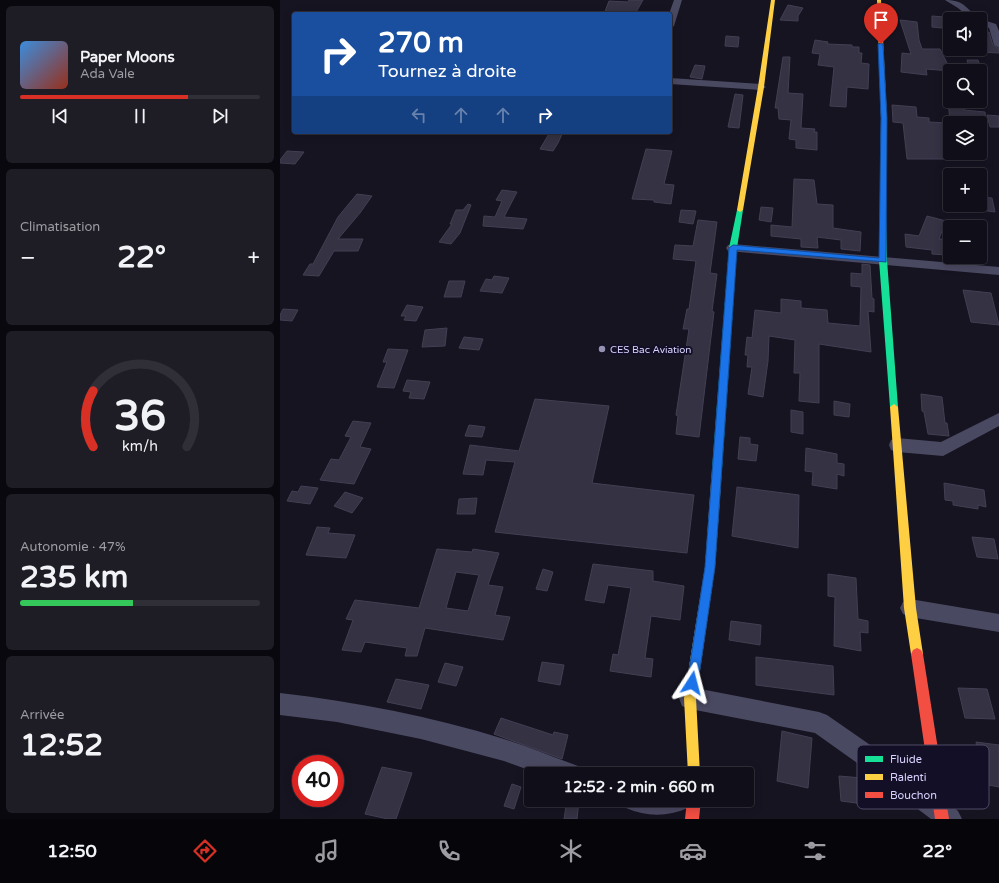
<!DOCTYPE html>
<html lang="fr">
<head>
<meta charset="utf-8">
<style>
	body { margin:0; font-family:"Varela Round",sans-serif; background:#1e1d26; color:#f1f3f6; height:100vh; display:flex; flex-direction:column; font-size:15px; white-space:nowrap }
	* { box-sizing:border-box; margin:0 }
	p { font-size:13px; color:#9c9ca2 }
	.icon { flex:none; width:22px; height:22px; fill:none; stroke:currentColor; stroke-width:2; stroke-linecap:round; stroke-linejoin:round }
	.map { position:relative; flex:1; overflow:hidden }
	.sheet { display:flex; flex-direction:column; gap:6px; padding:6px; background:#09080e; width:280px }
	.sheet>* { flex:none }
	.top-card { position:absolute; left:12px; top:12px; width:380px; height:122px; border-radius:4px; box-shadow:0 2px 10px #0003,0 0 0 1px #302f38; background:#1a4fa0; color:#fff; overflow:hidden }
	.fabs { position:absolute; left:663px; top:12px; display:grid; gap:8px }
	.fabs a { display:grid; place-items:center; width:44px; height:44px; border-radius:4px; background:#100f19; box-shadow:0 2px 10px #0003,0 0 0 1px #302f38; font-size:20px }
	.speed { position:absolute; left:12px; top:755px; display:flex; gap:8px; font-size:20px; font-weight:700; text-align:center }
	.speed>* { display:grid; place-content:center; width:52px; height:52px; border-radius:50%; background:#100f19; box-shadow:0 2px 10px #0003,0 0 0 1px #302f38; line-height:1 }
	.speed .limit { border:6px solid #d22; background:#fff; color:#111 }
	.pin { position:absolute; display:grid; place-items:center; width:34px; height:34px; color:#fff; margin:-41px -17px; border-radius:50% 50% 50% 0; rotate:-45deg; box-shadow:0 0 4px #0007 }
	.pin .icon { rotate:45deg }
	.me { position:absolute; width:44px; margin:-22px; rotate:9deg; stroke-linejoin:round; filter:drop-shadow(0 0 3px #0008) }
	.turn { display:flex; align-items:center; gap:14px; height:84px; padding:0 20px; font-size:18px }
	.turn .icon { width:52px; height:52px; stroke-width:2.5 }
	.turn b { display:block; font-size:28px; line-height:34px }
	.lanes { display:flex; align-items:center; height:38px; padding:0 20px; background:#0003; justify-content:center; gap:20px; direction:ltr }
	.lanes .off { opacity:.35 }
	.big { font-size:30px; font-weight:800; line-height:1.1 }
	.sheet .card { flex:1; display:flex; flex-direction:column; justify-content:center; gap:6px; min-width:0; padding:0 14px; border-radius:6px; background:#1e1d26 }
	.sheet .dial { align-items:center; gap:0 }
	.dial svg { height:104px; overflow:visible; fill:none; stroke:#302f38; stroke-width:7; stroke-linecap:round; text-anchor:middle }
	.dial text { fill:#f1f3f6; stroke:none }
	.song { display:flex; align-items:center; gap:12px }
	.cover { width:48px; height:48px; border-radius:6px; background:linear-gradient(135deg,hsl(210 70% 55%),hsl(10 70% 35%)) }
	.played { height:4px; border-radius:2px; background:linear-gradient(90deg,#d93025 70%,#302f38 70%) }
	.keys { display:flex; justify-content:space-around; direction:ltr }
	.heat { display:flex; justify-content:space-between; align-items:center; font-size:22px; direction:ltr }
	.charge { height:6px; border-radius:3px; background:linear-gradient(90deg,#34c759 47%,#302f38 0) }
	.trip { position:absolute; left:244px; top:767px; width:230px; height:40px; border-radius:4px; background:#100f19; box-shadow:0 2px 10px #0003,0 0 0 1px #302f38; font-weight:800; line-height:40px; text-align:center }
	.tab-bar { display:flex; height:64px; justify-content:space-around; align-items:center; background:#06060a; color:#9c9ca2 }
	.tab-bar .icon { width:28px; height:28px }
	.tab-bar .selected { color:#d93025 }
	.tab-bar b { font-size:18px; color:#f1f3f6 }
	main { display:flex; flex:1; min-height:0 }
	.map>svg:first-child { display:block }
	.building { fill:#343243; stroke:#433f54; fill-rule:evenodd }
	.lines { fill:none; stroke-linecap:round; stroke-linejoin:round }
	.street { fill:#4a4962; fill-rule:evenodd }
	.fast { fill:#16e098; fill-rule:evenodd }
	.slow { fill:#ffcf43; fill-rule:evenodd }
	.jam { fill:#f24e42; fill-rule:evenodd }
	.route { fill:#1a73e8; stroke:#114b97 }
	.poi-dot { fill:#9591b1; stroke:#130f26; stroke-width:1.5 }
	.labels { text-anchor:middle; stroke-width:4; stroke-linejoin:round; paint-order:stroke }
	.poi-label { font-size:10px; fill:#d9d4ff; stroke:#130f26; text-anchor:start }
	.key { fill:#130f26; stroke:#4e4a67; stroke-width:1 }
	.key-label { font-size:11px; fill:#d9d4ff }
</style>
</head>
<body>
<main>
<section class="sheet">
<div class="card">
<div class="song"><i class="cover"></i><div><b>Paper Moons</b><p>Ada Vale</p></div></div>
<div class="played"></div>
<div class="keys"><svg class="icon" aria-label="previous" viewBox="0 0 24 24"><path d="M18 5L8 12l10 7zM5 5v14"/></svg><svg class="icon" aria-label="pause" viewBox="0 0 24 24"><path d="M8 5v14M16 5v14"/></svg><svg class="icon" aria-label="next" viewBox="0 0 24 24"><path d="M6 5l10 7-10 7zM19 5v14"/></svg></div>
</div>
<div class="card"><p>Climatisation</p>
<div class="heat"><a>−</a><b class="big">22°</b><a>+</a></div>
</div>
<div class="card dial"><svg viewBox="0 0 100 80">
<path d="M14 69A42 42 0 1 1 86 69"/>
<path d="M14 69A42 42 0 0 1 14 26" stroke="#d93025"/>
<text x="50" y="56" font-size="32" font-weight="700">36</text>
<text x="50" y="72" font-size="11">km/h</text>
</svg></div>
<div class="card"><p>Autonomie · 47%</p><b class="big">235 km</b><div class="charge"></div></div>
<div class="card"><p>Arrivée</p><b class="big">12:52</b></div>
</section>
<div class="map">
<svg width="719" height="819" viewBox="0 0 719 819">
	<rect width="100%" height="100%" fill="#161421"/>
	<path class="building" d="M349 0H363L355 14H324L329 1 348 2Z
		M508 5 523 8 518 16V21L500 20Z
		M652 16 664 17 662 28 652 27Z
		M620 20 637 22 639 40 642 49H660L671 71 646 69 647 75 621 72 622 53 631 54Z
		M700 32H709L713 45 719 49V53L700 52Z
		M446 36 459 37 458 47 445 46Z
		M535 40 548 42 547 44 572 45V47H579V53H582L581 63 589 64 588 89 567 87 566 107 550 106 554 67 538 65 540 54 532 53Z
		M503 57H510L508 93 523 94 521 128 535 129 534 132H537V150L516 148V140L509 139 511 120 499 119 498 108H495Z
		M687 60H698L702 71H690Z
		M415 65 425 66 422 79 410 77Z
		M455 94 463 95 459 128 448 127Z
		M668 101H682L684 110 705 112 706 123 670 121Z
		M612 105 636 107 637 117 649 118V122L667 123 671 159H627L623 123 613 122Z
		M707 115 719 116V127H710Z
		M270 132H283L278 143 273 151 260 149Z
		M366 149 392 151 384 184 394 185 391 204 374 202V200L352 199Z
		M7 151 24 152 15 164 0 163V160Z
		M514 179 534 180 537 204 553 205V228L581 232 580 251 561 249V240L537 237 538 248 521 247V239L491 236V225L512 227Z
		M222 190 237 192 224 217 247 219 243 229 203 226 204 216 215 217 222 201 216 200Z
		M77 194 92 196 80 213 58 239H83L78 251H54L39 276 23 275 30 264H33L58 217Z
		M700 197 712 198 715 212 700 210Z
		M188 204 191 205 180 233 171 244 159 242 172 224H170L176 210H183Z
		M481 207 493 208 491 222 479 220Z
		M401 210 416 211 413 224 399 222Z
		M647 216 666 221 659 239H664L666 255 652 254V250L626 247 625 234 639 236Z
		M418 220 437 222 430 273 437 274 432 311 434 312 419 437 396 434 398 416 396 415 409 329H403L407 309H409L416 261 393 259 395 245 413 246Z
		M582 264 590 265 592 298 594 299V312L588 311 591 352 539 344V403L519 401 520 373H514L515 340 489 336 488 361 483 397 468 394 472 367H467L468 355H465L467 337 472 338 475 310 501 313V299L521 301V308L547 310 548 323 580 326 581 287 571 286V273L582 274Z
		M214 276 229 278 222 293 200 291 206 279 212 280Z
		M169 281H185L181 297H164Z
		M683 290 711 293 719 325 691 322Z
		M127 305 143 307 136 321 124 320 126 316H121Z
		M3 309 18 310 12 321 0 320V315Z
		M167 328 165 346 142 347 145 330Z
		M184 337 203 339 199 350 179 348Z
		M108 349 128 350 114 388 97 387 107 362H103Z
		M127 380 150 382 144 399 129 398 131 392 123 391Z
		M641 394 662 397 665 423H667L669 436 648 434 644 412 642 411Z
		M255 399 329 406 312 483 414 495 407 553 215 532 235 462 206 460 203 475 183 474 190 445 239 451Z
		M554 401 570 404 569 417 554 415Z
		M511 410 523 412V434L511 432Z
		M73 421 91 423 80 447 91 449 74 484 40 480 51 459 59 460 71 437 65 436Z
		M189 425 205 427 202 437 185 436Z
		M460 437 470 438V444L478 445 476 461 458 459Z
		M526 448 557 454V463L564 464V476L557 474V489L532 485 533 472 525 471Z
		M664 483 704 490 706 507 698 505V509L673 505V501L665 500Z
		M21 486 38 488 30 504 7 501 12 491 18 492Z
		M457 487 519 495 518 548 452 536Z
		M65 492 83 498 72 513 54 506Z
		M197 498 195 514H177L179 499Z
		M37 527 50 528 48 533 75 535 66 558 26 555Z
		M692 537 714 539 718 559 697 557Z
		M157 549 192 552 193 549 219 553 208 585 223 587 215 615 230 617 223 640 145 628 137 656H125L127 648 85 642 81 652 62 650 73 620 66 619 75 600 139 608ZM176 572 199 575 188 611 166 608Z
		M313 564 373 571V581L404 586 400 620 371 616 365 658 373 659 371 677 330 671 333 654 338 655 351 588 328 585 324 603 305 600Z
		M263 569 273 572 267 591 256 589Z
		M548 574 576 578 578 619 588 621V633L580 632 581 651 554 646 555 597 548 596Z
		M451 621 481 625 480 645 449 640Z
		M476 657 553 666 554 695 476 685Z
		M262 662 284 665 280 685 258 681Z
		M165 663 183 667 176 686 158 682Z
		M116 679 149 685 141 709 107 702Z
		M678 688 707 689 715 719 685 718Z
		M221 718 273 735 274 732 288 735 282 759 214 734Z
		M502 731 532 738 528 788 497 781Z
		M696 742 719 745V787L703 784Z
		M102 767 132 773 116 819H108L85 814Z
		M559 776 582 778 584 804 561 801Z
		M232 784 241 787 234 809 224 806Z
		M287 800 299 801 297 819H284Z"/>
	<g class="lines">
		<path class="street" d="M394 0H402L394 26 390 29 389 14Z
			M665 0C687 0 685 10 701 19 705 21 711 22 716 24L719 31V48L714 45 709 28 700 24V19H691L678 8Z
			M390 78 481 84 486 87 481 90 390 84Z
			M453 244 719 267V275L448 251 446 248 448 245Z
			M719 413V426L663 456 617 452 611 450 609 445 611 440 617 438 661 442Z
			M630 599 719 614V632L630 617 623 614 620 608 623 602Z
			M410 687 539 712 547 715 596 749 678 811 682 819H651L580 765 535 733 410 709 402 706 399 698 402 690Z
			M0 693C76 702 151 716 224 739 246 746 268 755 290 763L298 766 301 774H260L224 761 141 739 57 722 0 715Z
			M342 800H412L408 808C387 817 367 817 346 808Z"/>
		<path class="fast" d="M603 207 606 209 607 260 618 407 614 410 610 407 599 260 600 209Z
			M460 208 463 210 457 248 441 483 439 486 436 487 433 486 431 483 449 248 457 210Z"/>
		<path class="slow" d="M491 0H495L484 87 463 210 460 212 457 210 478 87Z
			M597 0H601L607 118 606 209 603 211 600 209 601 118Z
			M614 404 618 407 636 608 643 654 641 658 637 660 633 658 631 654 624 608 610 407Z
			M436 479 439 480 441 483 435 567 416 698 420 774H408L404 698 425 567 431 483 433 480Z"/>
		<path class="jam" d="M637 648 641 650 643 654 669 819H655L631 654 633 650Z
			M407 800H421L419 819H405Z"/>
	</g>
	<path class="route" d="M601 43 603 44 607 118 606 262 457 250 435 567 418 683 417 688 412 689 408 688 407 683 425 567 449 248 453 245 599 258 601 118 598 44Z"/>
	<circle class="poi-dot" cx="322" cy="349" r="4"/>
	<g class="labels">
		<g class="poi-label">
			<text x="330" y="353">CES Bac Aviation</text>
		</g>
	</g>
	<rect x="577" y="745" width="132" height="64" rx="6" class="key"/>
	<rect x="585" y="756" width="18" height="6" fill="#16e098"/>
	<rect x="585" y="774" width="18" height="6" fill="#ffcf43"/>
	<rect x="585" y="792" width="18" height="6" fill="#f24e42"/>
	<g class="key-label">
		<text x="610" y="763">Fluide</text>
		<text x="610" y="781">Ralenti</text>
		<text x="610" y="799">Bouchon</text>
	</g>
</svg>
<div class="fabs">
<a><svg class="icon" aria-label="sound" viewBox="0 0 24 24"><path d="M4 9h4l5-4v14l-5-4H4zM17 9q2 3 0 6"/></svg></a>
<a><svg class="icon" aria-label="search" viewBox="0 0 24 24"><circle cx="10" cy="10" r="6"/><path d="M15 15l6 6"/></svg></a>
<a><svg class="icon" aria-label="layers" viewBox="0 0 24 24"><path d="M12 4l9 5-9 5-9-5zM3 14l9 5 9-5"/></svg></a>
<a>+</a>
<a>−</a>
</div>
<div class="speed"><div class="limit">40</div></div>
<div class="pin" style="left:601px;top:44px;background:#d93025"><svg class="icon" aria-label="arrive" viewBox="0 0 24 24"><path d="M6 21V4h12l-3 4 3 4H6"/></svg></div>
<svg class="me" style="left:412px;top:683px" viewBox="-20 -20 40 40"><path d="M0-17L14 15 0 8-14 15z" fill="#1a73e8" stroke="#fff" stroke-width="4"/></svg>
<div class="trip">12:52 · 2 min · 660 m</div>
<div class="top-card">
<div class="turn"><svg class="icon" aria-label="right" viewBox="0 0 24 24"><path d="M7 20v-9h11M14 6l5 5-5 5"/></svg><div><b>270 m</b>Tournez à droite</div></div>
<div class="lanes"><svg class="icon off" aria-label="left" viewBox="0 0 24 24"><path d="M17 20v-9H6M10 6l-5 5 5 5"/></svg><svg class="icon off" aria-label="ahead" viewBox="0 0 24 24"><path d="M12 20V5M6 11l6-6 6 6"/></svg><svg class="icon off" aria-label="ahead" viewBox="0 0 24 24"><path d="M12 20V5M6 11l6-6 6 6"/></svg><svg class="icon" aria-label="right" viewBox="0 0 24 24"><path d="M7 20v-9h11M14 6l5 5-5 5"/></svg></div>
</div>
</div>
</main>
<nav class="tab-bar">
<b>12:50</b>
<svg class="icon selected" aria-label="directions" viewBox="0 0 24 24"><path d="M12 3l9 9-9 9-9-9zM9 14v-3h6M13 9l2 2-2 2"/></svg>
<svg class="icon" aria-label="music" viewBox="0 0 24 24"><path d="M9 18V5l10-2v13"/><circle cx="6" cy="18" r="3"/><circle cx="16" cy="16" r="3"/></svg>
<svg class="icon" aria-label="phone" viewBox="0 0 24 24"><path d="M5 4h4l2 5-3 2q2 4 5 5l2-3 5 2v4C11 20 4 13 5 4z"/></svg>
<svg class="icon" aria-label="climate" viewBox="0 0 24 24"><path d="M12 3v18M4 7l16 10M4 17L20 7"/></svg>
<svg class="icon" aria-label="car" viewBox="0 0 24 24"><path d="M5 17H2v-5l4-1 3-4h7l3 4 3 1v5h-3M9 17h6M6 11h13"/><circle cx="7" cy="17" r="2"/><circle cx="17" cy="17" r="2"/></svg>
<svg class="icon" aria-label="filters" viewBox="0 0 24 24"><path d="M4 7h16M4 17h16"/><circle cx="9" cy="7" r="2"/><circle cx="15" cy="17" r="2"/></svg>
<b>22°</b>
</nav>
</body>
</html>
